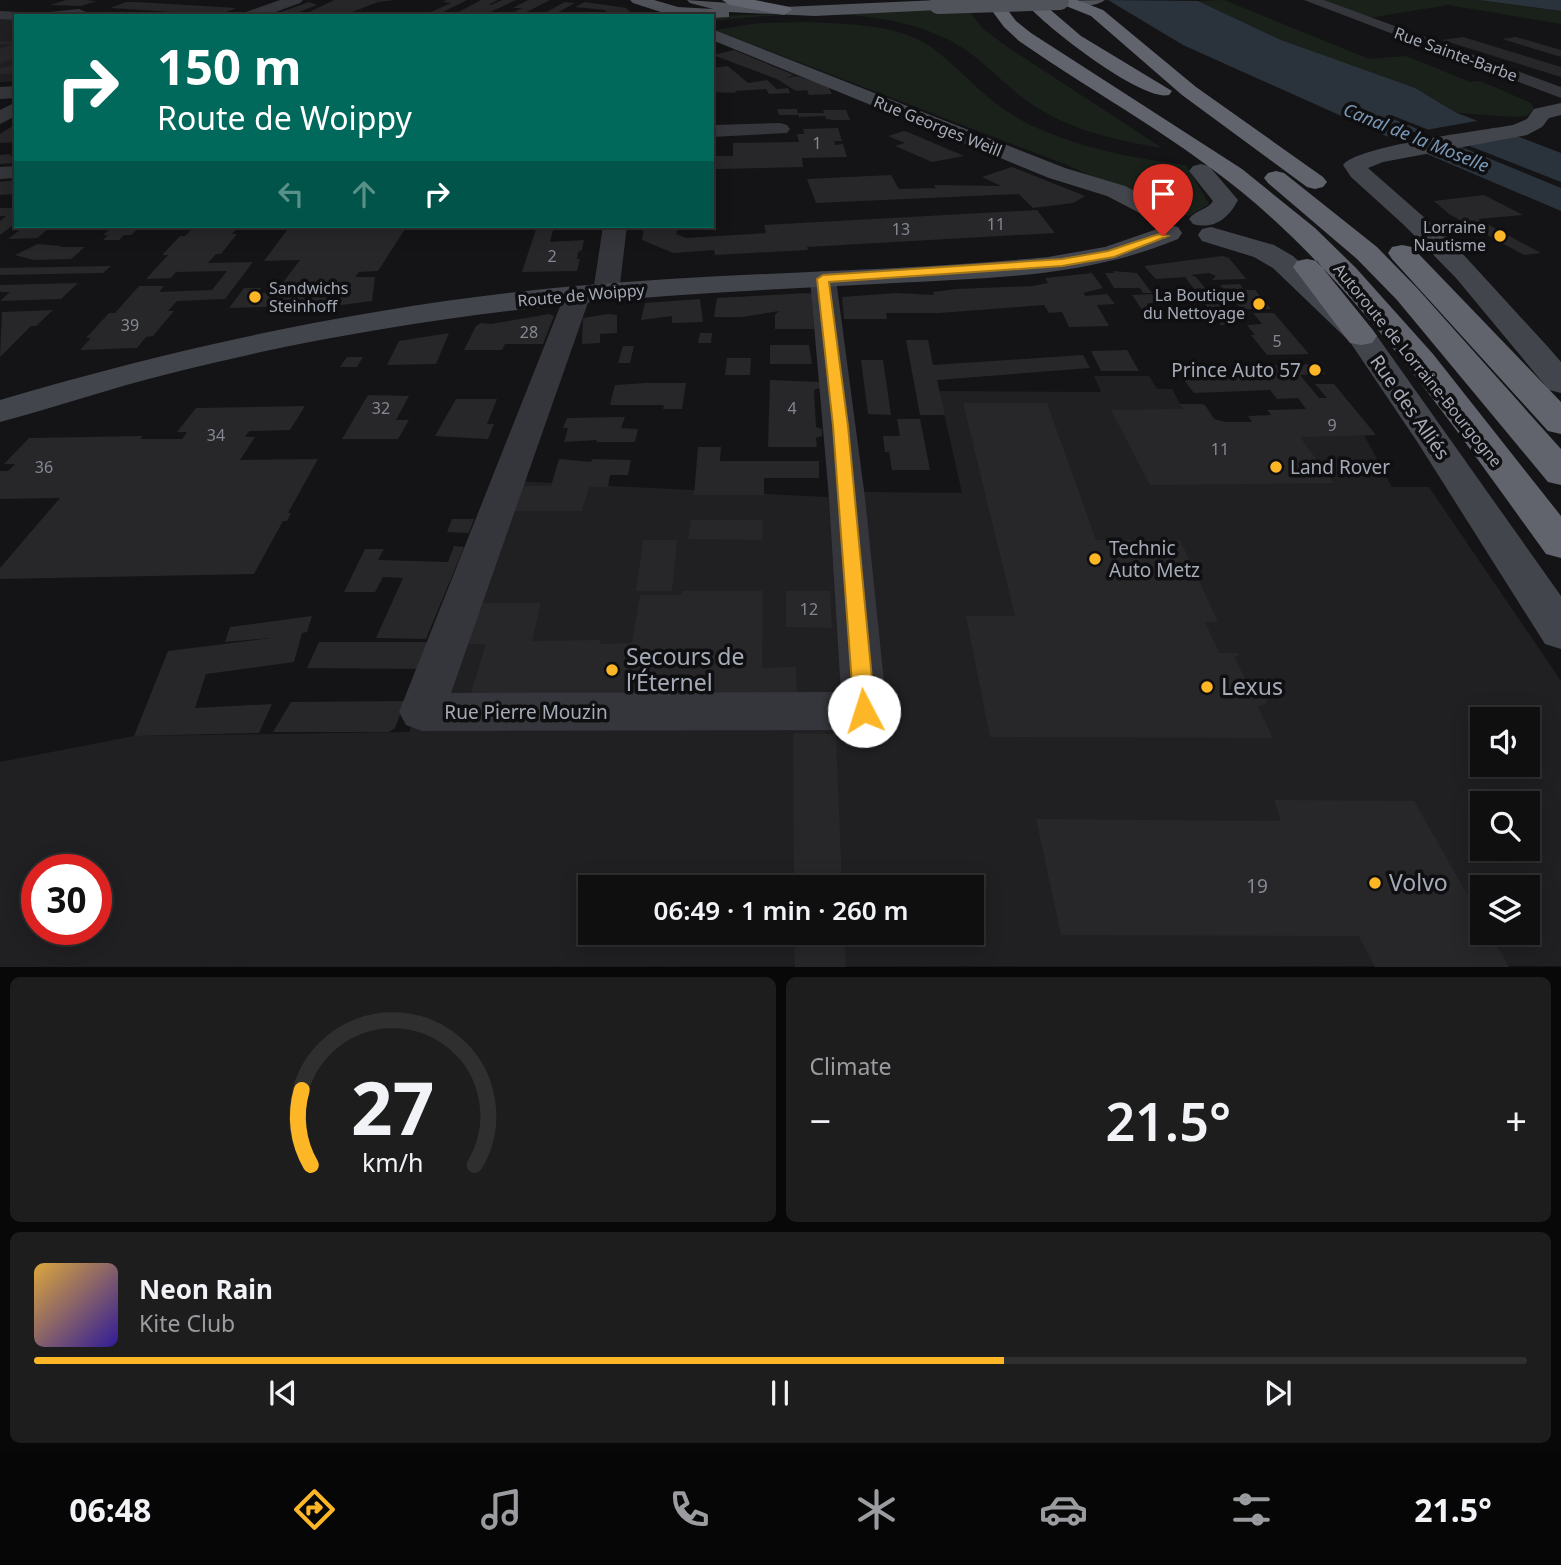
<!DOCTYPE html>
<html lang="en">
<head>
<meta charset="utf-8">
<style>
	body { margin:0; font-family:"Noto Sans",sans-serif; background:#1d1d1e; color:#f1f3f6; height:100vh; display:flex; flex-direction:column; font-size:26px; white-space:nowrap }
	* { box-sizing:border-box; margin:0 }
	p { font-size:23px; color:#9b9c9f }
	.icon { flex:none; width:38px; height:38px; fill:none; stroke:currentColor; stroke-width:2; stroke-linecap:round; stroke-linejoin:round }
	.map { position:relative; height:967px; overflow:hidden }
	.sheet { display:flex; flex-direction:column; gap:10px; padding:10px; background:#080809; flex:1 }
	.sheet>* { flex:none }
	.hud { position:absolute; left:14px; top:14px; width:700px; height:214px; border-radius:0px; box-shadow:0 4px 18px #0003,0 0 0 2px #2f2f30; background:#00695c; color:#fff; overflow:hidden }
	.controls { position:absolute; left:1470px; top:707px; display:grid; gap:14px }
	.controls a { display:grid; place-items:center; width:70px; height:70px; border-radius:0px; background:#0f0f10; box-shadow:0 4px 18px #0003,0 0 0 2px #2f2f30; font-size:35px }
	.speed { position:absolute; left:21px; top:854px; display:flex; gap:14px; font-size:35px; font-weight:700; text-align:center }
	.speed>* { display:grid; place-content:center; width:91px; height:91px; border-radius:50%; background:#0f0f10; box-shadow:0 4px 18px #0003,0 0 0 2px #2f2f30; line-height:1 }
	.speed .limit { border:10px solid #d22; background:#fff; color:#111 }
	.pin { position:absolute; display:grid; place-items:center; width:60px; height:60px; color:#fff; margin:-72px -30px; border-radius:50% 50% 50% 0; rotate:-45deg; box-shadow:0 0 7px #0007 }
	.pin .icon { rotate:45deg }
	.me { position:absolute; width:77px; margin:-38px; rotate:355deg; stroke-linejoin:round; filter:drop-shadow(0 0 5px #0008) }
	.turn { display:flex; align-items:center; gap:24px; height:147px; padding:0 28px; font-size:32px }
	.turn .icon { width:91px; height:91px; stroke-width:2.5 }
	.turn b { display:block; font-size:49px; line-height:60px }
	.lanes { display:flex; align-items:center; height:66px; padding:0 28px; background:#0003; justify-content:center; gap:35px; direction:ltr }
	.lanes .off { opacity:.35 }
	.big { font-size:52px; font-weight:600; line-height:1.1 }
	.sheet .card { flex:1; display:flex; flex-direction:column; justify-content:center; gap:10px; min-width:0; padding:0 24px; border-radius:10px; background:#1d1d1e }
	.sheet .dial { align-items:center; gap:0 }
	.dial svg { height:182px; overflow:visible; fill:none; stroke:#2f2f30; stroke-width:7; stroke-linecap:round; text-anchor:middle }
	.dial text { fill:#f1f3f6; stroke:none }
	.song { display:flex; align-items:center; gap:21px }
	.cover { width:84px; height:84px; border-radius:10px; background:linear-gradient(135deg,hsl(40 70% 55%),hsl(250 70% 35%)) }
	.played { height:7px; border-radius:4px; background:linear-gradient(90deg,#fdb726 65%,#2f2f30 65%) }
	.keys { display:flex; justify-content:space-around; direction:ltr }
	.heat { display:flex; justify-content:space-between; align-items:center; font-size:38px; direction:ltr }
	.sheet .tiles { flex:1; display:grid; gap:10px; grid-template-columns:1fr 1fr }
	.card:last-child { grid-column:span 2 }
	.trip { position:absolute; left:578px; top:875px; width:406px; height:70px; border-radius:0px; background:#0f0f10; box-shadow:0 4px 18px #0003,0 0 0 2px #2f2f30; font-weight:600; line-height:70px; text-align:center }
	.tab-bar { display:flex; height:112px; justify-content:space-around; align-items:center; background:#060606; color:#9b9c9f }
	.tab-bar .icon { width:49px; height:49px }
	.tab-bar .active { color:#fdb726 }
	.tab-bar b { font-size:32px; color:#f1f3f6 }
	.map>svg:first-child { display:block }
	.built { fill:#202023; fill-rule:evenodd }
	.green { fill:#1a211b }
	.water { fill:#2a333b }
	.pier { fill:#141416 }
	.building { fill:#27272a }
	.lines { fill:none; stroke-linecap:round; stroke-linejoin:round }
	.minor { fill:#35363b; fill-rule:evenodd }
	.tertiary { fill:#35363b; fill-rule:evenodd }
	.secondary { fill:#43454c; fill-rule:evenodd }
	.primary { fill:#51535b; fill-rule:evenodd }
	.motorway { fill:#61646d; fill-rule:evenodd }
	.primary-bridge { stroke:#51535b; stroke-width:18 }
	.route { fill:#fdb726; stroke:#a47719; stroke-width:2 }
	.poi-dot { fill:#fdb726; stroke:#0f0f11; stroke-width:2.5 }
	.labels { text-anchor:middle; stroke-width:7; stroke-linejoin:round; paint-order:stroke }
	.far-street-label { font-size:16px; fill:#a5aab7; stroke:#0f0f11 }
	.number-label { font-size:16px; fill:#858893 }
	.far-poi-label { font-size:16px; fill:#a5aab7; stroke:#0f0f11; text-anchor:end }
	.far-water-label { font-size:18px; font-style:italic; fill:#7a98b5; stroke:#0f0f11 }
	.poi-label { font-size:19px; fill:#a5aab7; stroke:#0f0f11; text-anchor:start }
	.street-label { font-size:19px; fill:#a5aab7; stroke:#0f0f11 }
	.near-number-label { font-size:19px; fill:#858893 }
	.near-poi-label { font-size:23px; fill:#a5aab7; stroke:#0f0f11; text-anchor:start }
</style>
</head>
<body>
<div class="map">
<svg width="1561" height="967" viewBox="0 0 1561 967">
	<rect width="100%" height="100%" fill="#141416"/>
	<path class="built" d="M0 18H16V81L0 82Z
		M1094 376H1149L1157 389H1172L1189 420 1364 435 1392 487H1429L1561 681V966L0 967V762L134 736 409 732 515 481 847 498 864 497V492L962 493 939 391 1101 392ZM1482 719H1528V765H1482ZM1482 803H1528V849H1482ZM37 870H96V929H37ZM590 887H971V933H590ZM1482 887H1528V933H1482Z"/>
	<path class="green" d="M1224 0 1369 59 1406 56 1470 82 1480 81 1531 103 1534 109 1528 115 1517 117 1457 113 1424 93 1281 40 1198 1Z
		M1324 0H1476L1561 11V24L1448 5 1369 18Z
		M968 9 982 28 1006 46 1162 148C1120 141 1073 131 1036 107 1007 89 984 59 953 42 882 4 789 13 712 21V16Z
		M804 22C845 24 899 23 934 49 963 72 988 102 1021 120 1072 147 1130 158 1186 165L1209 204 1189 216 1173 212 1067 165 715 30 759 23Z"/>
	<path class="water" d="M1108 0 1198 1 1281 40 1415 88 1457 113 1561 153V182L1391 115 1386 116 1561 188V211L1415 149 1183 45Z
		M1476 0H1561V11L1478 0Z"/>
	<path class="pier" d="M1482 120 1520 134 1416 154 1381 138Z"/>
	<path class="building" d="M66 0H85L97 1 81 6 50 5Z
		M334 0H395L378 2 347 14 301 16Z
		M447 0H467L435 16H422L451 3 442 2Z
		M481 0H498L488 5H491L502 0H516L482 16H451Z
		M528 0H550L519 16H506L522 8H513Z
		M126 2H136L236 8 219 15 110 8Z
		M309 2 317 5 289 16H270Z
		M565 2 575 3 551 16H539Z
		M585 2 626 8 634 16 610 15 605 10 575 7Z
		M1463 37 1561 67V77L1442 40Z
		M1516 37 1561 50V57L1502 39Z
		M0 41 16 42V57L0 64V49L12 44H0Z
		M734 50 794 75 785 78 797 76 828 86 832 94 809 95 807 90 796 91 777 79 713 55Z
		M16 65V73L0 74V68Z
		M728 66 748 83 767 80 777 89 788 88 790 93 769 94 766 89 735 91 736 93 712 92V68Z
		M777 109H797L798 115H779Z
		M823 110H846L850 120H833L826 119 825 116 799 117 798 113H824Z
		M16 124V142L0 143V134Z
		M838 128 842 141H834L835 145 843 144 847 157 802 158 803 167 714 169V156H733V143L799 142 797 134H804L803 129Z
		M904 131 910 133 964 156 932 162 895 146 905 143 888 136Z
		M11 154 9 156 16 155V163L0 164V155Z
		M1012 167 1085 196 1073 203 1033 208 1019 194 816 203 807 179 891 175 899 189 936 188 934 185 1001 186 982 177Z
		M16 180V194L0 195V182Z
		M1484 195 1523 215 1478 219 1541 253 1524 255 1449 214 1434 201Z
		M0 208H16V223L0 235V221L6 216H0Z
		M1037 210 1055 233 807 247 808 250 715 255 714 250 673 253 642 240 644 226H678L676 234 686 238 766 233 764 225Z
		M25 226H52L37 238 8 239Z
		M114 226H141L131 235H124L119 240H103L108 235H103Z
		M239 226 232 234H237L221 254H216L208 263 253 262 225 299 177 301 168 311H174L153 336 146 337 137 348 80 350 91 338H86L109 313H115L139 286H164L159 292 212 290 227 271 176 272 171 278 146 279 168 255H162L180 236H185L193 228Z
		M290 226H407L378 271 359 272 355 277H375L372 301 319 308 301 303 303 300 282 301 265 307 229 308 244 288H261L258 293H275L300 260 264 261Z
		M537 226H554L550 242 584 240 582 250 578 252 577 259H580L577 271 522 272Z
		M38 244 61 246 59 247H85L71 259 34 260 15 255Z
		M1222 256 1229 258 1246 279 1212 280 1216 276 1209 273 1191 275 1196 277 1236 325H1221L1185 277 1156 279 1144 266Z
		M111 266 103 273 0 275V268Z
		M1113 271 1137 273 1152 293H1143L1140 288H1114L1105 273H1114Z
		M1092 273 1103 288 1083 293 1086 296 1107 294 1115 304 1097 305 1109 326 1069 327 1062 312 1049 313 1044 305 939 313H886L887 319H844L842 297 896 293 934 295 933 292 957 289 1033 286 1048 283 1045 278Z
		M78 283 61 299 0 301 10 292H0V285Z
		M1240 284 1244 290H1255L1271 309H1241L1220 285Z
		M808 293 812 294 814 329H775V315L779 311 743 317H714L717 298Z
		M1152 294 1158 303H1148L1155 314H1145L1132 295Z
		M700 299 703 322 672 323V316L641 320 645 303Z
		M53 310 36 326H31L0 357 2 312Z
		M1253 313H1274L1309 354 1267 355 1251 335H1255L1247 325 1262 324Z
		M549 314 554 316 543 344H505L502 350H464L476 326 481 323 491 324Z
		M608 314 617 315V333L600 334V343L582 344 583 318Z
		M449 333 436 364 387 365 399 341Z
		M700 333H712L711 343H698Z
		M906 340H928L933 365 1083 355 1090 368 937 380 945 415H920Z
		M770 345H809L812 364H770Z
		M623 346H634L630 363H618Z
		M1127 350 1139 371H1101L1091 351Z
		M347 357H363L357 367H340Z
		M727 358H751L750 375H725Z
		M861 360H883L891 415 868 414Z
		M1317 364 1325 374 1300 375 1319 398H1327L1315 384H1334L1376 435 1300 437 1334 483 1150 485 1111 410 1183 409 1180 404H1201L1205 405 1214 419 1225 422H1252L1248 416 1271 415 1267 410 1306 409 1298 398 1277 399 1270 390 1194 393 1184 380 1260 376 1252 366Z
		M770 380 820 382V388L814 390 816 427 822 429V436L816 438 817 447H768Z
		M646 383H686L682 409H663L664 405H610L615 385Z
		M368 395 409 396 396 420H409L398 439H342Z
		M456 399H497L487 424H494L488 439 435 436Z
		M963 403H1047L1096 540H1180L1218 622H1205L1219 653H1238L1240 656H1234L1247 683 1258 686 1266 694 1267 703 1258 707 1273 738 990 737 966 616H1015Z
		M305 406 290 430 249 431 245 437H255L240 460 318 459 288 513H291L287 521H283L254 574 0 579V568L60 498 0 499V471H8L15 464H4L29 438 143 436 140 439H182L187 432H177L196 408Z
		M625 417 621 428 638 429 635 442H596L597 440 564 442 568 428H563L567 418Z
		M897 419H920L930 470H892L889 452H885L883 436H900Z
		M698 447H721L720 461H819V478H764V495H694Z
		M559 459 591 462 592 459 631 460 628 475H610L608 487H589L582 511H511L519 486H551Z
		M452 519H474L469 533 447 532Z
		M691 520H763L762 540 688 539Z
		M643 540H677L672 591H636Z
		M454 546 464 547 426 639 376 638 403 578 383 577 375 592H344L365 549H384L378 560 448 562Z
		M683 591H763L762 668 796 667 797 695 469 699 486 644H465L479 603H541L532 641 601 640 600 644 632 643 640 595H681Z
		M786 591H830L832 628 786 627Z
		M312 616 307 632 302 633 294 662 206 674 195 708 272 704 259 733 134 736 168 651 271 638 225 642 230 627Z
		M319 642H427L418 669 307 668Z
		M405 701 395 728 389 732H273L291 702Z
		M793 733 836 734 842 887H794Z
		M1274 800 1414 801 1482 920V933H1490L1509 967H1375L1359 936 1061 935 1036 819 1281 821Z
		M794 933H844L846 967H795Z"/>
	<g class="lines">
		<path class="minor" d="M1304 0H1324L1561 87V98Z
			M79 9 96 16H43L50 12Z
			M0 11 18 12 25 16H16V20L0 19Z
			M16 102V116L0 124V110Z
			M780 123 787 125 790 129 787 133 712 137V125Z
			M16 166V178L0 179V167Z
			M603 226H627L619 292 615 298 606 300 597 298 593 292Z
			M823 271 832 273 836 279 865 498 887 711 881 724 865 730 422 731 406 725 399 712 565 294 569 288 578 286 587 288 591 294 451 693 841 692 829 498 810 279 814 273Z"/>
		<path class="tertiary" d="M280 0H303L300 3 265 16H241L243 13Z
			M16 86V98L0 99V87Z"/>
		<path class="secondary" d="M712 29 1065 168 1125 186 1173 211 1177 216 1173 221 1164 224 1155 221 1107 196 1049 178 712 40Z
			M1561 103V115L1549 118 1542 127 1527 135 1383 162 1368 168 1450 240 1549 348 1561 362V393L1549 390 1456 278 1405 226 1351 177 1343 165C1356 146 1485 130 1513 125L1527 119 1534 109Z
			M1201 164 1209 166 1238 200C1229 218 1214 230 1193 224L1189 219C1195 210 1208 210 1213 201L1189 171 1193 166Z
			M1169 225 1178 227 1182 233 1178 239C1087 277 992 278 895 283 787 289 678 293 571 304 435 318 300 340 168 374 111 388 56 407 0 422V400C188 344 379 304 575 286 732 272 891 272 1048 257L1105 247Z
			M1211 227 1274 245 1293 256 1372 329 1561 596V649L1545 644 1418 443 1350 342 1273 268 1254 257 1202 241 1198 235 1202 229Z"/>
		<path class="primary" d="M630 0H654L678 7 713 9 690 3 687 0 784 7 938 0 946 5 938 10 815 16 729 12V17L712 18V16H673L633 3Z
			M1105 0C1095 8 1062 9 1052 1Z"/>
		<path class="motorway" d="M722 0H755L790 7 792 10 784 15 730 5Z
			M984 0H1000L1016 21 1031 33 1242 169 1315 228 1356 268 1433 354 1561 516V558L1546 554C1457 431 1371 304 1255 203 1183 141 1097 95 1019 41L1004 27Z
			M1023 0H1039L1081 36 1172 91 1169 95C1142 102 1041 24 1023 0Z
			M1059 0H1077L1103 10 1196 87 1323 177 1327 182 1323 187 1315 189 1307 187 1182 95 1091 16 1061 4Z
			M1276 171 1284 173 1377 247 1417 288 1561 449V485L1548 482 1397 300 1357 259 1268 183 1264 178 1268 173Z
			M1402 245 1412 247 1561 402V434L1548 431 1392 259 1388 253 1392 247Z
			M1307 259 1317 261 1372 329 1377 336 1372 343 1361 345 1350 343 1293 267 1297 261Z"/>
		<path class="primary-bridge" d="M938 5 1060 1"/>
	</g>
	<path class="route" d="M1159 234 1168 236 1114 257 1062 266 829 282 848 426 875 711 872 717 864 720 857 717 854 711 833 426 817 279 823 275 1062 259 1108 251Z"/>
	<g class="poi-dot">
		<circle cx="1500" cy="236" r="7"/>
		<circle cx="255" cy="297" r="7"/>
		<circle cx="1259" cy="304" r="7"/>
		<circle cx="1315" cy="370" r="7"/>
		<circle cx="1276" cy="467" r="7"/>
		<circle cx="1095" cy="559" r="7"/>
		<circle cx="612" cy="670" r="7"/>
		<circle cx="1207" cy="687" r="7"/>
		<circle cx="1375" cy="883" r="7"/>
	</g>
	<g class="labels">
		<g class="far-street-label">
			<text transform="translate(1456 54) rotate(20)" y="6">Rue Sainte-Barbe</text>
			<text transform="translate(938 126) rotate(22)" y="6">Rue Georges Weill</text>
			<text transform="translate(581 295) rotate(-5)" y="6">Route de Woippy</text>
			<text transform="translate(1418 365) rotate(51)" y="6">Autoroute de Lorraine-Bourgogne</text>
		</g>
		<g class="number-label">
			<text x="817" y="149">1</text>
			<text x="996" y="230">11</text>
			<text x="901" y="235">13</text>
			<text x="552" y="262">2</text>
			<text x="130" y="331">39</text>
			<text x="529" y="338">28</text>
			<text x="1277" y="347">5</text>
			<text x="381" y="414">32</text>
			<text x="792" y="414">4</text>
			<text x="1332" y="431">9</text>
			<text x="216" y="441">34</text>
			<text x="1220" y="455">11</text>
			<text x="44" y="473">36</text>
			<text x="809" y="615">12</text>
		</g>
		<g class="far-poi-label">
			<text x="1486" y="233">Lorraine<tspan x="1486" dy="18">Nautisme</tspan></text>
			<text x="269" y="294" text-anchor="start">Sandwichs<tspan x="269" dy="18">Steinhoff</tspan></text>
			<text x="1245" y="301">La Boutique<tspan x="1245" dy="18">du Nettoyage</tspan></text>
		</g>
		<g class="far-water-label">
			<text transform="translate(1416 138) rotate(22)" y="6">Canal de la Moselle</text>
		</g>
		<g class="poi-label">
			<text x="1301" y="377" text-anchor="end">Prince Auto 57</text>
			<text x="1290" y="474">Land Rover</text>
			<text x="1109" y="555">Technic<tspan x="1109" dy="22">Auto Metz</tspan></text>
		</g>
		<g class="street-label">
			<text transform="translate(1410 407) rotate(55)" y="7">Rue des Alliés</text>
			<text x="526" y="719">Rue Pierre Mouzin</text>
		</g>
		<g class="near-number-label">
			<text x="1257" y="893">19</text>
		</g>
		<g class="near-poi-label">
			<text x="626" y="665">Secours de<tspan x="626" dy="26">l’Éternel</tspan></text>
			<text x="1221" y="695">Lexus</text>
			<text x="1389" y="891">Volvo</text>
		</g>
	</g>
</svg>
<div class="controls">
<a><svg class="icon" aria-label="sound" viewBox="0 0 24 24"><path d="M4 9h4l5-4v14l-5-4H4zM17 9q2 3 0 6"/></svg></a>
<a><svg class="icon" aria-label="search" viewBox="0 0 24 24"><circle cx="10" cy="10" r="6"/><path d="M15 15l6 6"/></svg></a>
<a><svg class="icon" aria-label="layers" viewBox="0 0 24 24"><path d="M12 4l9 5-9 5-9-5zM3 14l9 5 9-5"/></svg></a>
</div>
<div class="speed"><div class="limit">30</div></div>
<div class="pin" style="left:1163px;top:236px;background:#d93025"><svg class="icon" aria-label="arrive" viewBox="0 0 24 24"><path d="M6 21V4h12l-3 4 3 4H6"/></svg></div>
<svg class="me" style="left:864px;top:711px" viewBox="-20 -20 40 40"><circle r="19" fill="#fff"/><path d="M0-13L10 11 0 6-10 11z" fill="#fdb726"/></svg>
<div class="trip">06:49 · 1 min · 260 m</div>
<div class="hud">
<div class="turn"><svg class="icon" aria-label="right" viewBox="0 0 24 24"><path d="M7 20v-9h11M14 6l5 5-5 5"/></svg><div><b>150 m</b>Route de Woippy</div></div>
<div class="lanes"><svg class="icon off" aria-label="left" viewBox="0 0 24 24"><path d="M17 20v-9H6M10 6l-5 5 5 5"/></svg><svg class="icon off" aria-label="ahead" viewBox="0 0 24 24"><path d="M12 20V5M6 11l6-6 6 6"/></svg><svg class="icon" aria-label="right" viewBox="0 0 24 24"><path d="M7 20v-9h11M14 6l5 5-5 5"/></svg></div>
</div>
</div>
<section class="sheet">
<div class="tiles">
<div class="card dial"><svg viewBox="0 0 100 80">
<path d="M14 69A42 42 0 1 1 86 69"/>
<path d="M14 69A42 42 0 0 1 10 36" stroke="#fdb726"/>
<text x="50" y="56" font-size="32" font-weight="700">27</text>
<text x="50" y="72" font-size="11">km/h</text>
</svg></div>
<div class="card"><p>Climate</p>
<div class="heat"><a>−</a><b class="big">21.5°</b><a>+</a></div>
</div>
<div class="card">
<div class="song"><i class="cover"></i><div><b>Neon Rain</b><p>Kite Club</p></div></div>
<div class="played"></div>
<div class="keys"><svg class="icon" aria-label="previous" viewBox="0 0 24 24"><path d="M18 5L8 12l10 7zM5 5v14"/></svg><svg class="icon" aria-label="pause" viewBox="0 0 24 24"><path d="M8 5v14M16 5v14"/></svg><svg class="icon" aria-label="next" viewBox="0 0 24 24"><path d="M6 5l10 7-10 7zM19 5v14"/></svg></div>
</div>
</div>
</section>
<nav class="tab-bar">
<b>06:48</b>
<svg class="icon active" aria-label="directions" viewBox="0 0 24 24"><path d="M12 3l9 9-9 9-9-9zM9 14v-3h6M13 9l2 2-2 2"/></svg>
<svg class="icon" aria-label="music" viewBox="0 0 24 24"><path d="M9 18V5l10-2v13"/><circle cx="6" cy="18" r="3"/><circle cx="16" cy="16" r="3"/></svg>
<svg class="icon" aria-label="phone" viewBox="0 0 24 24"><path d="M5 4h4l2 5-3 2q2 4 5 5l2-3 5 2v4C11 20 4 13 5 4z"/></svg>
<svg class="icon" aria-label="climate" viewBox="0 0 24 24"><path d="M12 3v18M4 7l16 10M4 17L20 7"/></svg>
<svg class="icon" aria-label="car" viewBox="0 0 24 24"><path d="M5 17H2v-5l4-1 3-4h7l3 4 3 1v5h-3M9 17h6M6 11h13"/><circle cx="7" cy="17" r="2"/><circle cx="17" cy="17" r="2"/></svg>
<svg class="icon" aria-label="filters" viewBox="0 0 24 24"><path d="M4 7h16M4 17h16"/><circle cx="9" cy="7" r="2"/><circle cx="15" cy="17" r="2"/></svg>
<b>21.5°</b>
</nav>
</body>
</html>
